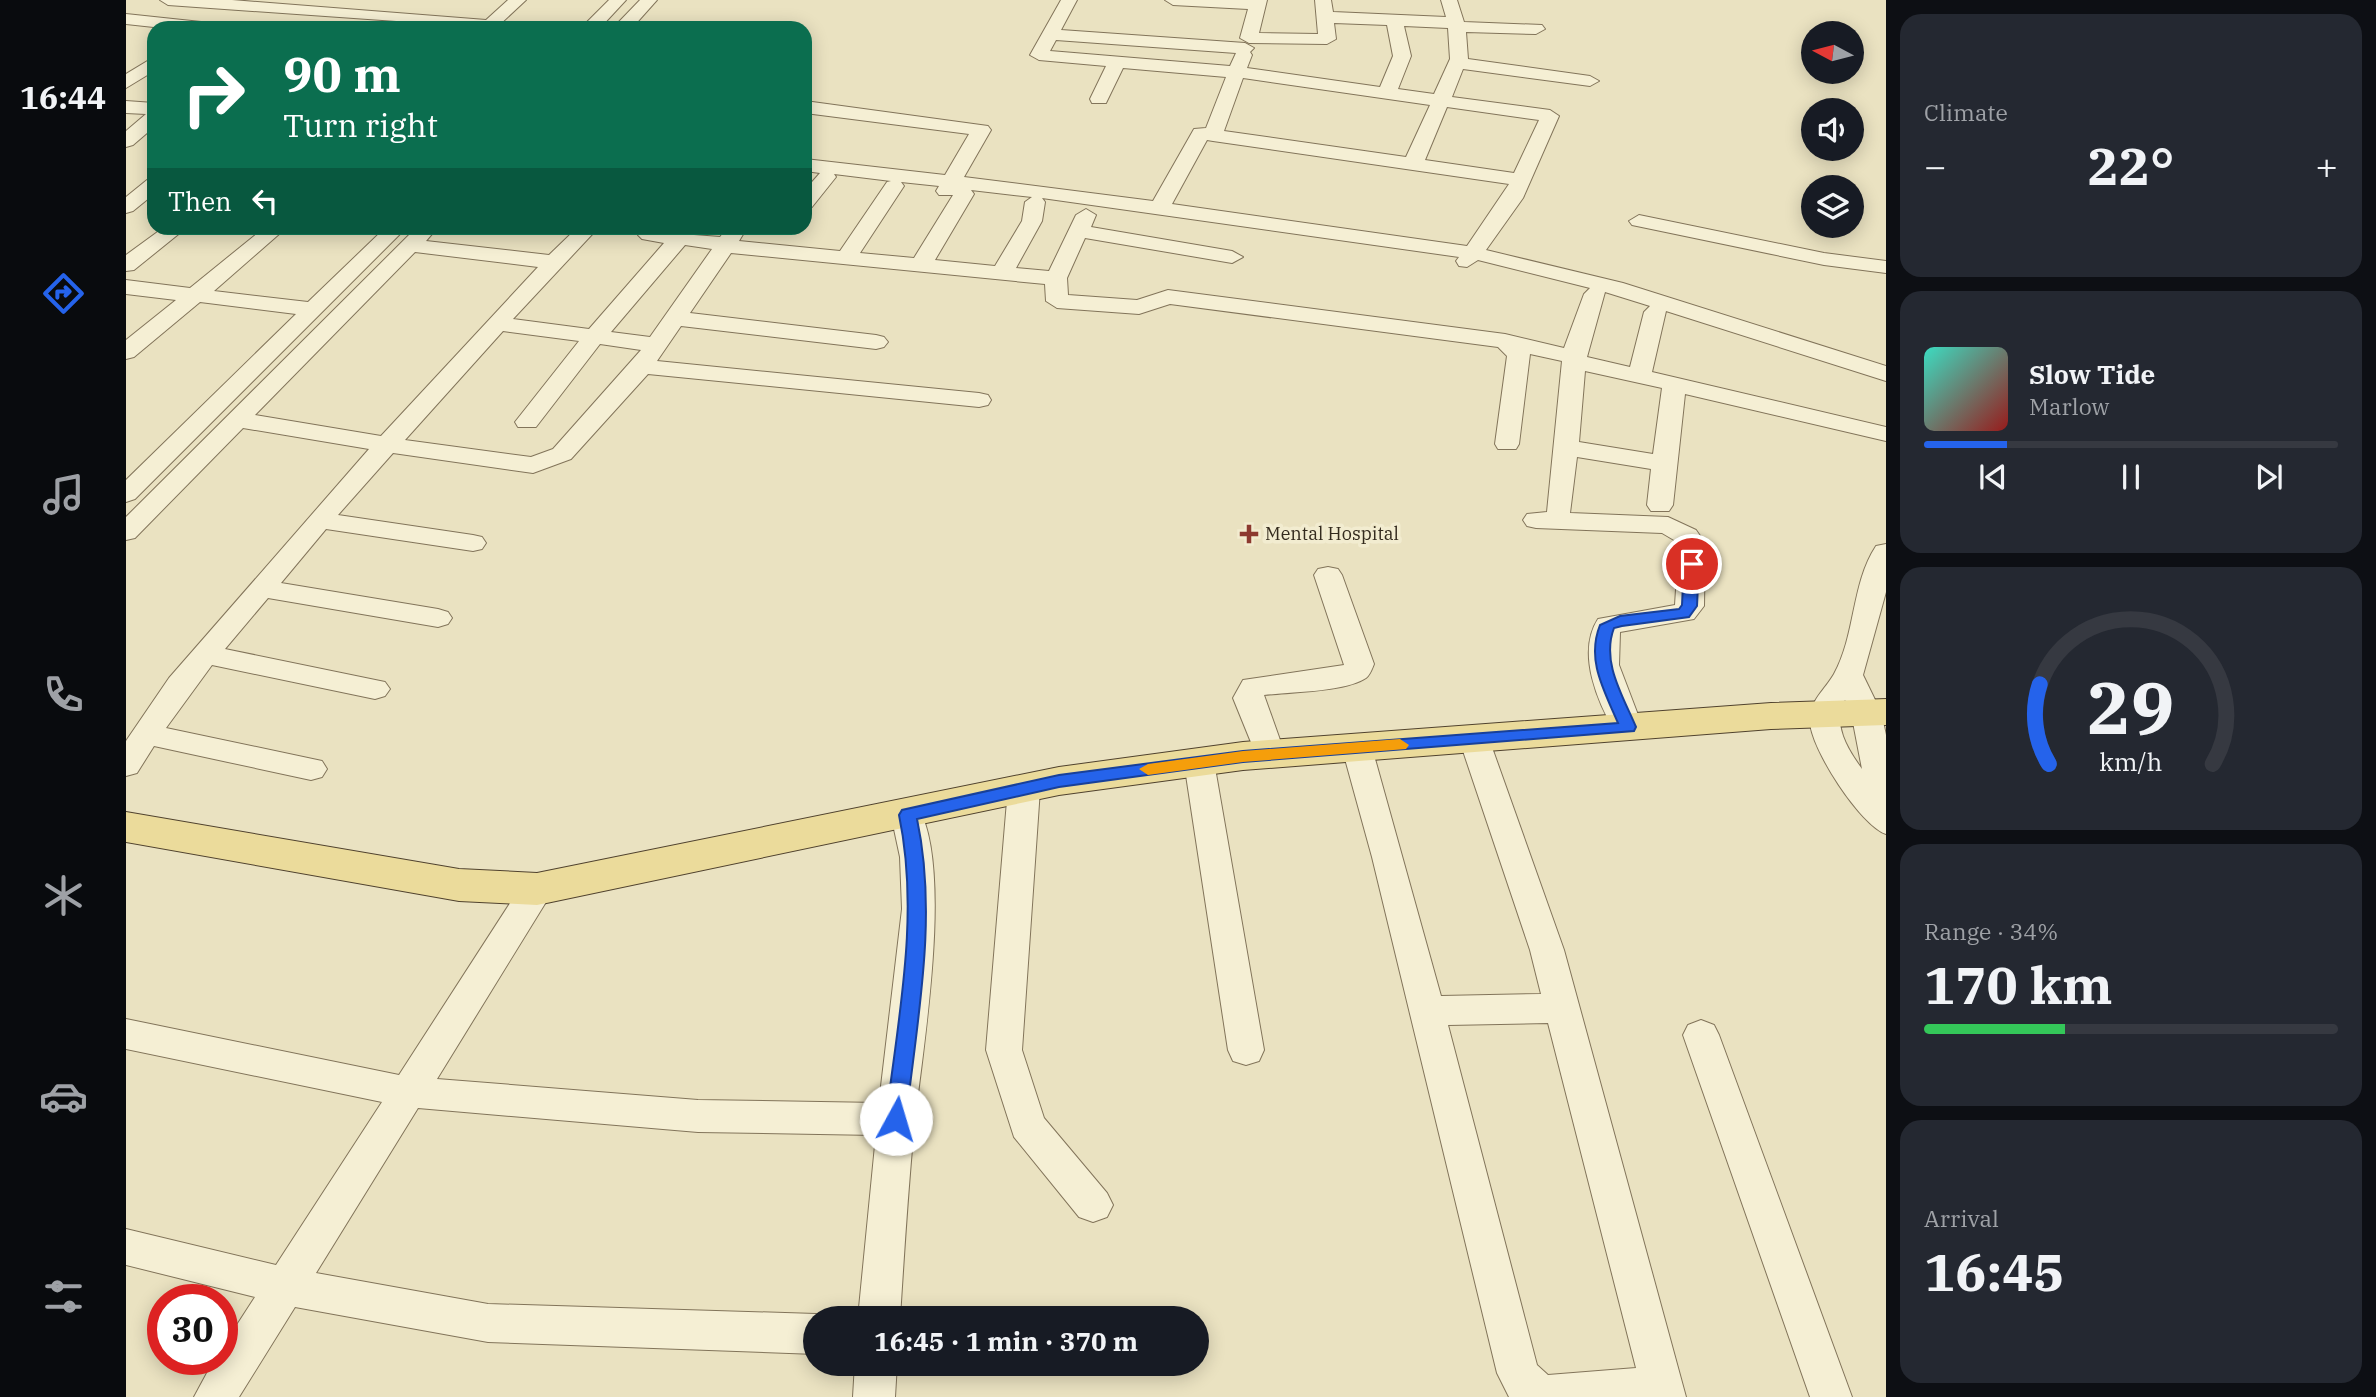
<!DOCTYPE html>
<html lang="en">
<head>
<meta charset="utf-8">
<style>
	body { margin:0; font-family:"IBM Plex Serif",serif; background:#242831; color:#f1f3f6; height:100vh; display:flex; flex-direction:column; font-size:26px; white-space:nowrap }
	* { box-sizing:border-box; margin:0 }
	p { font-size:23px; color:#9ea1a6 }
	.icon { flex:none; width:38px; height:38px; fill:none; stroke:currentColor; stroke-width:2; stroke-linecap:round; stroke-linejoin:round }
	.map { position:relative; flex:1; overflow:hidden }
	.drawer { display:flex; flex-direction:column; gap:14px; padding:14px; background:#0d0f14; width:490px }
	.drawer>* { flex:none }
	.hud { position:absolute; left:21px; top:21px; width:665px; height:214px; border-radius:21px; box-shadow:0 4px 18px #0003; background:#0b6e4f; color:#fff; overflow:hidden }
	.needle { width:46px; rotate:277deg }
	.controls { position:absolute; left:1675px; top:21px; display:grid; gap:14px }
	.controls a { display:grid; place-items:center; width:63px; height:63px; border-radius:50%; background:#171b24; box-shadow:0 4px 18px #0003; font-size:35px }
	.speed { position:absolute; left:21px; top:1284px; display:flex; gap:14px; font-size:35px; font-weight:700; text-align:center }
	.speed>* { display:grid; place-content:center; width:91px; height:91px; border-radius:50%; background:#171b24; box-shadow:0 4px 18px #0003; line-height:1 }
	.speed .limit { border:10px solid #d22; background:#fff; color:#111 }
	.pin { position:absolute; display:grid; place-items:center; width:60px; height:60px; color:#fff; margin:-30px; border:4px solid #fff; border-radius:50%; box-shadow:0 2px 7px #0007 }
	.me { position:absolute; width:77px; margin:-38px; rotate:6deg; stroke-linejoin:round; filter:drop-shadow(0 0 5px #0008) }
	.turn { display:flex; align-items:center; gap:24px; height:147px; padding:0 21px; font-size:32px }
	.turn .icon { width:91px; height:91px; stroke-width:2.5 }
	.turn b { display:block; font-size:49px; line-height:60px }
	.then { display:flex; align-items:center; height:66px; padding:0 21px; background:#0003; gap:14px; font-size:26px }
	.big { font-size:52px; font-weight:700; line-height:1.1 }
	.drawer .tile { flex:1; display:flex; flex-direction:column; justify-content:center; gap:10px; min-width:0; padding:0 24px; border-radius:21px; background:#242831 }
	.drawer .dial { align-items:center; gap:0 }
	.dial svg { height:182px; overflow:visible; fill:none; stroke:#363941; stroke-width:7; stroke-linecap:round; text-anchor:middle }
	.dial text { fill:#f1f3f6; stroke:none }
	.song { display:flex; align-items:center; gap:21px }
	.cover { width:84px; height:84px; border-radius:10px; background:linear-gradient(135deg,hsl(170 70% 55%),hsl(0 70% 35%)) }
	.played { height:7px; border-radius:4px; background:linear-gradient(90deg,#2563eb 20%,#363941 20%) }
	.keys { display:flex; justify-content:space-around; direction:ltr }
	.heat { display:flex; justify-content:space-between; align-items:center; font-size:38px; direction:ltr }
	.charge { height:10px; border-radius:5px; background:linear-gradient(90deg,#34c759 34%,#363941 0) }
	.trip { position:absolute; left:677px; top:1306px; width:406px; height:70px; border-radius:35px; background:#171b24; box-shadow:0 4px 18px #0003; font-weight:700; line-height:70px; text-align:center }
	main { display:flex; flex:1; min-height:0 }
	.tab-bar { display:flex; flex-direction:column; width:126px; justify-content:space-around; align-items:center; background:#090b0e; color:#9ea1a6 }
	.tab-bar .icon { width:49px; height:49px }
	.tab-bar .current { color:#2563eb }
	.tab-bar b { font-size:32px; color:#f1f3f6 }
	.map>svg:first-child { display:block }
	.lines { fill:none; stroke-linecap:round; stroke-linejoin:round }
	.minor-casing { stroke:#82745a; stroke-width:2 }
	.major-casing { stroke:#50422e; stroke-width:2 }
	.minor { fill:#f5efd4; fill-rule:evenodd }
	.major { fill:#ebdb9b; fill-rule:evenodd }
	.route { fill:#2563eb; stroke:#184099; stroke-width:2 }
	.slow { fill:#f59e0b }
	.poi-dot { fill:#8c392f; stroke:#f2ecd0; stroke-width:2.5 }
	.labels { text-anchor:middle; stroke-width:7; stroke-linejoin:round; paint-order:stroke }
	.poi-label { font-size:18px; fill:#332a1d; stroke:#f2ecd0; text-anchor:start }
</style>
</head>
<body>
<main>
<nav class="tab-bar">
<b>16:44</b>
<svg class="icon current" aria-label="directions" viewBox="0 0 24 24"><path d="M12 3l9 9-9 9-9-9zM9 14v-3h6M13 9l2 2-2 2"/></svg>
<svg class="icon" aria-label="music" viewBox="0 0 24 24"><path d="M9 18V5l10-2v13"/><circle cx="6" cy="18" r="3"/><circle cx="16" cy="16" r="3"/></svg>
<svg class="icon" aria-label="phone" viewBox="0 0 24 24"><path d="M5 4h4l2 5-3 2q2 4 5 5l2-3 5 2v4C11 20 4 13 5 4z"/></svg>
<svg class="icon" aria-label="climate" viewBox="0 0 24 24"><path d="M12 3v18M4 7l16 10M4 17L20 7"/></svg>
<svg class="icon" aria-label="car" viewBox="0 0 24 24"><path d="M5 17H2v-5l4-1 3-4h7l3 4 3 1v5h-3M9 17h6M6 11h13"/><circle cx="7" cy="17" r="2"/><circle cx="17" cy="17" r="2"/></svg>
<svg class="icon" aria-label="filters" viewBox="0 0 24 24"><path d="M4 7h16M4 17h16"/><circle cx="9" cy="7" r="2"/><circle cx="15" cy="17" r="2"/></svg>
</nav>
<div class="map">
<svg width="1760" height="1397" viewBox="0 0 1760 1397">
	<rect width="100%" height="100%" fill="#eae2c1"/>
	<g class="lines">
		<g class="minor-casing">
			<path id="minor" d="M34 0H106L360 20 382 0H400L370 28 42 5Z
				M483 0H500L474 28H455Z
				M514 0H531L506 28H487Z
				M935 0H951L935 30 1119 43 1128 48 1124 52 1126 55 1121 68 1254 87 1267 56 1261 25 1208 23 1210 39 1201 44 1123 43 1114 38 1122 9 1047 5 1039 0H1141L1133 33 1192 34 1189 0H1205L1207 12 1320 17 1315 0H1331L1338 22 1416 25 1419 29 1410 34 1340 32 1342 59 1464 76 1473 81 1464 86 1337 69 1326 97 1424 110 1433 116 1397 198 1360 250 1497 283 1760 366V381L1540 311 1526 372 1760 427V441L1559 394 1547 505 1543 511H1525L1521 505 1525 469 1451 457 1444 513 1542 517 1570 530 1579 543 1578 606 1568 619 1494 632 1493 665 1517 728 1513 735 1502 738 1491 735C1472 704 1450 653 1472 619L1549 605 1553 543 1536 533 1410 528 1401 526 1397 520 1401 514 1421 512 1436 361 1404 354 1393 444 1390 449H1372L1369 444 1381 356 1372 347 1044 304 1013 314 931 308 920 301 919 284 605 253 564 313 750 335 758 337 762 342 758 347 750 349 555 326 531 361 853 393 862 395 865 400 862 405 853 407 522 374 445 459 407 473 267 453 212 515 347 535 356 537 360 543 356 549 347 551 200 529 155 583 312 609 322 612 326 618 322 624 312 627 142 598 99 649 259 682 264 689 259 696 249 699 86 665 40 728 196 761 201 769 196 777 185 780 28 746 11 773 0 776V741L43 678 243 449 117 428 9 538 0 540V517L290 228H311L300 241 423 255 451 228H472L387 319 463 329 538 243 516 239 512 235 516 231 594 237 601 228H617L619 231 613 241 714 251 761 182 765 181 708 174 710 177 686 207 679 209V190L694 173 679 171V159L819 175 843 134 679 113V101L862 126 865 130 838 177 1027 201 1068 129 1080 128 1100 77 997 68 980 103H966L964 99 980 66 913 60 904 55ZM1278 26 1322 28 1324 59 1308 94 1272 89 1285 56ZM930 40 1110 53 1104 66 924 51ZM1117 78 1304 105 1280 157 1098 131ZM1321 107 1413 120 1388 173 1299 160ZM1081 140 1087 141 1383 184 1341 246 1046 204ZM775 182 813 186 810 191 813 195H827L788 258 734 253 778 186ZM845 190 906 197 899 202 896 221 869 266 809 260 848 194ZM916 198 1333 257 1330 261 1333 266 1341 267 1352 260 1464 288 1458 294 1438 348 1379 334 1042 290 1011 300 942 295 941 278 959 238 1106 263 1117 257 1106 251 965 227 970 215 960 209 950 215 923 271 890 268 916 221 919 202ZM559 245 586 249 524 337 485 332ZM289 252 412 267 255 436 129 415ZM1479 292 1524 306 1518 312 1504 367 1461 357ZM377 331 453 341 389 422 392 427H410L474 344 515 350 427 449 405 457 279 440ZM1459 371 1536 388 1527 454 1453 442Z
				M0 14 75 22 84 27 37 28 0 24Z
				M28 57V71L0 88V74Z
				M0 101 28 103V127L7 145 0 147V131L20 114 0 113Z
				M28 178V194L7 211 0 213V197L21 180Z
				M1513 215 1698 253 1760 261V273L1698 265 1506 225 1503 221Z
				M37 228H60L8 270 0 271V255Z
				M138 228H160L88 291 182 302 259 228H280L9 499 0 502V480L170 314 74 302 8 357 0 359V340L50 300 0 294V280L64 288Z
				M1760 544V592L1737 675 1755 712 1760 735V834C1735 826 1684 748 1684 721 1683 701 1699 690 1708 674 1730 634 1725 584 1750 546ZM1719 700 1725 712 1736 769C1722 750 1705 723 1719 700Z
				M1202 567 1212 569 1216 575 1248 664C1246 669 1244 675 1240 678 1219 692 1164 692 1138 695L1159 754 1155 762 1144 765 1133 762 1107 698 1117 680 1218 665 1188 575 1192 569Z
				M1348 729 1359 732 1363 739 1438 950 1560 1397H1383L1371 1373 1246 857 1216 748 1220 741 1231 737 1242 741 1246 748 1315 996 1415 994 1404 950 1333 739 1337 732ZM1422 1023 1510 1368 1422 1375 1411 1365 1322 1025Z
				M1073 751 1084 754 1088 762 1138 1050 1133 1061 1120 1065 1107 1061 1102 1050 1058 762 1062 754Z
				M898 778 909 781 914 789 896 1050 918 1118 981 1193 987 1205 981 1217 967 1222 953 1217 888 1137 860 1050 882 789 887 781Z
				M781 804 792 807C828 869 796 1053 788 1127 782 1191 778 1254 774 1318H732L750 1135 572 1132 292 1108 190 1273 362 1304 690 1314 699 1318H690V1354L362 1342 169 1307 113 1397H68L88 1360H96V1348L129 1297 0 1265V1229L150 1265 256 1102 0 1049V1019L273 1075 399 880 411 876 423 880 428 889 311 1079 572 1100 753 1103 776 909 774 857 765 815 770 807Z
				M1575 1020 1588 1025 1593 1035 1726 1397H1684L1557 1035 1562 1025Z
				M729 1363H771L769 1397H727Z"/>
		</g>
		<g class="major-casing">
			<path id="major" d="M1760 699V725L1645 729 1117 770 933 795 411 905 333 901 0 842V812L333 869 411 873 933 767 1117 742 1645 703Z"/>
		</g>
		<use href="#minor" class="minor"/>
		<use href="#major" class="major"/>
	</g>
	<path class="route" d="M1566 560 1573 564 1571 606 1563 617 1496 626 1488 628C1475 662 1497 696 1510 727L1508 731 1117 762 933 787 791 819C812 917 791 1019 780 1119L777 1125 770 1127 763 1125 760 1119C772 1018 794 915 773 815L776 810 933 775 1117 751 1492 723C1478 690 1460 660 1474 625L1494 616 1553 609 1556 605 1558 564Z"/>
	<path class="slow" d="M1274 739 1283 745 1280 749 1117 762 1022 775 1013 769 1022 764 1117 751Z"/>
	<path class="poi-dot" d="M1119.5 523.5h7v7h7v7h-7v7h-7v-7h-7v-7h7z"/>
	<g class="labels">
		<g class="poi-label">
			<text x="1139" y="540">Mental Hospital</text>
		</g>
	</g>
</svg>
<div class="controls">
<a><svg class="needle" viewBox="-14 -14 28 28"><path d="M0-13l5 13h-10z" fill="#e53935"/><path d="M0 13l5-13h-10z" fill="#9ea1a6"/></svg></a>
<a><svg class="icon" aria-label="sound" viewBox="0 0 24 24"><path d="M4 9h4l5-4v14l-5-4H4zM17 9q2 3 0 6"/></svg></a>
<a><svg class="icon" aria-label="layers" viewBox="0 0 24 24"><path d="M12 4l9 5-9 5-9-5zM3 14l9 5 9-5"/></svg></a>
</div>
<div class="speed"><div class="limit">30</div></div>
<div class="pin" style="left:1566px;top:564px;background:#d93025"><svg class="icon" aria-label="arrive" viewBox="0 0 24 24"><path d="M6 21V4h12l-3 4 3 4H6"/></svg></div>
<svg class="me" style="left:770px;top:1119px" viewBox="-20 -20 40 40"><circle r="19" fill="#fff"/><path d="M0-13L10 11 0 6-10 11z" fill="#2563eb"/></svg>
<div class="trip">16:45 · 1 min · 370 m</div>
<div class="hud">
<div class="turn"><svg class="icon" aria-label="right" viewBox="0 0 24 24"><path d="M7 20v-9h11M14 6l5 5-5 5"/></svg><div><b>90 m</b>Turn right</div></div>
<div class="then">Then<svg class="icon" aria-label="left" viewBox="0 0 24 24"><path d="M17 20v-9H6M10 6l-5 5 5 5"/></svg></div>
</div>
</div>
<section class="drawer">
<div class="tile"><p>Climate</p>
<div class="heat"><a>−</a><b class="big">22°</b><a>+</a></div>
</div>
<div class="tile">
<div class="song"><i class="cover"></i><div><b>Slow Tide</b><p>Marlow</p></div></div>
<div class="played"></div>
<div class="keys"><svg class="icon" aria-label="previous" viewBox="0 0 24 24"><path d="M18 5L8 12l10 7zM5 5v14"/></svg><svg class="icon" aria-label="pause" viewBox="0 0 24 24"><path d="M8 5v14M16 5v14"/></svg><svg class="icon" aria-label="next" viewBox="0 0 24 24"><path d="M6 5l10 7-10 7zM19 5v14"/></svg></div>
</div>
<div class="tile dial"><svg viewBox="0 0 100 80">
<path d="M14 69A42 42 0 1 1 86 69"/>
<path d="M14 69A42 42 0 0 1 10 34" stroke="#2563eb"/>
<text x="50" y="56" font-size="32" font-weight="700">29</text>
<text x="50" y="72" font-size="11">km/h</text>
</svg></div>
<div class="tile"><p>Range · 34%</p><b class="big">170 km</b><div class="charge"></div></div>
<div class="tile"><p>Arrival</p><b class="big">16:45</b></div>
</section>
</main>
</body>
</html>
